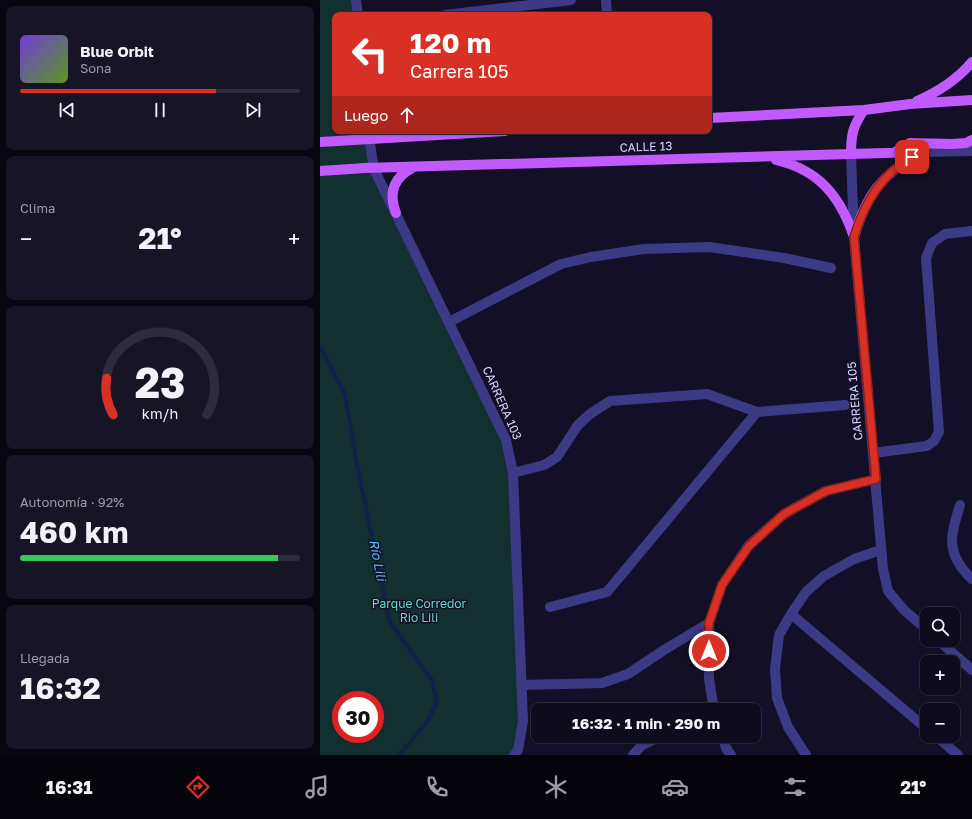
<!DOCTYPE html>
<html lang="es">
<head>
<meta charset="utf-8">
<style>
	body { margin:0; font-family:"Golos Text",sans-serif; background:#171425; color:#f1f3f6; height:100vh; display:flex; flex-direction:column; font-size:15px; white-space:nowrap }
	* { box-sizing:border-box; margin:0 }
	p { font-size:13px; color:#9b9ba3 }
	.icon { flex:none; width:22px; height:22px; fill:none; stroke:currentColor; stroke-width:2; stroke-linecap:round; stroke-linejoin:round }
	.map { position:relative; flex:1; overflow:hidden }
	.panel { display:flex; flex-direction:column; gap:6px; padding:6px; background:#08060f; width:320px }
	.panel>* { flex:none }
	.guide { position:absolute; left:12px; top:12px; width:380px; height:122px; border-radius:8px; box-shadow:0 1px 3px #0004,0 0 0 1px #2e2b3b; background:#d93025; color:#fff; overflow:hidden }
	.tools { position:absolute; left:600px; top:607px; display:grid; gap:8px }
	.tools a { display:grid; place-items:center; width:40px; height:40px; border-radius:8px; background:#0e0b1c; box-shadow:0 1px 3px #0004,0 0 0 1px #2e2b3b; font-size:20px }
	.speed { position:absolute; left:12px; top:691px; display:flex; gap:8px; font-size:20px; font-weight:700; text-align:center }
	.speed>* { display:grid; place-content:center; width:52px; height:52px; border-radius:50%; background:#0e0b1c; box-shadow:0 1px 3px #0004,0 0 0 1px #2e2b3b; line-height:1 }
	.speed .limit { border:6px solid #d22; background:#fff; color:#111 }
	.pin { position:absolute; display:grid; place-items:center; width:34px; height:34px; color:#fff; margin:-17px; border-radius:8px; box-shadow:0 2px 6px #0006 }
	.me { position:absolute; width:44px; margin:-22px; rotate:0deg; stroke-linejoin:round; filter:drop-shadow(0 0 3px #0008) }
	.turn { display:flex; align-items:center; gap:14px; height:84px; padding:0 12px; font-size:18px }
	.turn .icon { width:52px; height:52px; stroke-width:2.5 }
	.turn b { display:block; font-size:28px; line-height:34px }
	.then { display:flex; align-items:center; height:38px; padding:0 12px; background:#0003; gap:8px; font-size:15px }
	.big { font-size:30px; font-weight:700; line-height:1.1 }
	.panel .tile { flex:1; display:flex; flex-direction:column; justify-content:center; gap:6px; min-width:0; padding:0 14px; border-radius:8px; background:#171425 }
	.panel .dial { align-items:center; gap:0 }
	.dial svg { height:104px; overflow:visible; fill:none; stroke:#2e2b3b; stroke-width:7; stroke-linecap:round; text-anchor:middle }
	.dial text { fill:#f1f3f6; stroke:none }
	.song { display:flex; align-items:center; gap:12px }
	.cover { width:48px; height:48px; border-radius:6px; background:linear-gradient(135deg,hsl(260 70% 55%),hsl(90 70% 35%)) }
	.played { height:4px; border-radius:2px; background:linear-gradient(90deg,#d93025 70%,#2e2b3b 70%) }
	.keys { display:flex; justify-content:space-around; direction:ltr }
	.heat { display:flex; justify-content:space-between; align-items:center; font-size:22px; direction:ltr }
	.charge { height:6px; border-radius:3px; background:linear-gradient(90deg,#34c759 92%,#2e2b3b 0) }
	.trip { position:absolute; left:211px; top:703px; width:230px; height:40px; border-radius:8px; background:#0e0b1c; box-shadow:0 1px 3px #0004,0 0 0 1px #2e2b3b; font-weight:700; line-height:40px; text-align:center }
	.tab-bar { display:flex; height:64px; justify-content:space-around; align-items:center; background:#06040b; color:#9b9ba3 }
	.tab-bar .icon { width:28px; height:28px }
	.tab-bar .current { color:#d93025 }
	.tab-bar b { font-size:18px; color:#f1f3f6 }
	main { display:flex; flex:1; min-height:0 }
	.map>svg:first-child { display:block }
	.green { fill:#12302f; fill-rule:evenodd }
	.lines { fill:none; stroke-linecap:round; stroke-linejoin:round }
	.stream { stroke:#0c2248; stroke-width:4 }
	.minor { stroke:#3d3a85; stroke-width:10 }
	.major { stroke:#c25bff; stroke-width:10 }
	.route-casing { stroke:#8d1f18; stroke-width:10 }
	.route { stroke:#d93025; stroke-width:7 }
	.labels { text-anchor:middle; stroke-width:3; stroke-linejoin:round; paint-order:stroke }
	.street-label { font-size:12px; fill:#d9d4ff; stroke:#130f26 }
	.park-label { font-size:12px; fill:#5fe0c0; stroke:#130f26 }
	.water-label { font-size:13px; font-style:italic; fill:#62b6ff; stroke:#130f26 }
</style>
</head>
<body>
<main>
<section class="panel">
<div class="tile">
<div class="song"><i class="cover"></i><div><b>Blue Orbit</b><p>Sona</p></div></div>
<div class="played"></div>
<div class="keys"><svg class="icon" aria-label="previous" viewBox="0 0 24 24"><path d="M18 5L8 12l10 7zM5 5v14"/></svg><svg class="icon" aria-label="pause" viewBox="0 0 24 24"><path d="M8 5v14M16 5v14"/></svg><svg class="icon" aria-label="next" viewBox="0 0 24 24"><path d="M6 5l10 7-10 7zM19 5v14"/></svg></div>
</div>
<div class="tile"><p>Clima</p>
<div class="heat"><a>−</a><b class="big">21°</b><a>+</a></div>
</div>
<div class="tile dial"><svg viewBox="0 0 100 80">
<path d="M14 69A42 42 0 1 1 86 69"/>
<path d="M14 69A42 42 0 0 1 9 41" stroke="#d93025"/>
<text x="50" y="56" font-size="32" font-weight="700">23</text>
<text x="50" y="72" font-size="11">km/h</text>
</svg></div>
<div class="tile"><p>Autonomía · 92%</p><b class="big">460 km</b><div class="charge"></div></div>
<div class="tile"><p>Llegada</p><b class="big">16:32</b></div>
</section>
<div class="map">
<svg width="652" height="755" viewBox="0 0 652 755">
	<rect width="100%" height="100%" fill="#130f26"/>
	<path class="green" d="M0 0H36L38 15H15V131H48L51 154 186 440 203 721 194 755H0ZM21 700H55V734H21Z"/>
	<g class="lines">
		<path class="stream" d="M0 347 25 394 37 464 69 620 94 656 112 680 117 702 107 722 79 755"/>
		<path class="minor" d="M36 0 38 15
			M286 0 287 15
			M125 15 251 0
			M48 131 54 169 186 440 193 473 203 721 198 750 194 755
			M601 152 652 151
			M531 154 534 237 563 569 568 591 584 610 607 630
			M129 322 241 264 271 257 324 249 389 247 464 258 511 268
			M553 453 607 446 614 441 619 432 606 258 612 243 625 234 652 231
			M193 473 224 465 237 457 258 425 270 414 290 401 387 394 437 412 525 405
			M640 505C637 516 632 529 632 540 632 555 641 569 652 579
			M230 607 287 592 437 412
			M471 614 607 729
			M618 640 652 670
			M201 685 282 683 308 674 344 650 389 623
			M394 710 389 679V623L402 585 429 545 464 514 506 491 556 479
			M402 736 406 748 411 755
			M616 736 638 755
			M313 755 322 745 342 736
			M486 755 468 727 457 698 455 669 459 635 471 614 486 592 504 576 534 559 561 550"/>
		<path class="major" d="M597 101C618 92 637 80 652 62
			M389 118 544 110 590 104 652 100
			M0 142 185 131
			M575 152 590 143 632 144 646 143 652 140
			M531 154C531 134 533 126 544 110
			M456 160C499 170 520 196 534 237
			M0 171 45 168 601 152
			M76 213C68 192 74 177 94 167
			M534 237C546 196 561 175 599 153"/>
	</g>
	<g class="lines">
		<g class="route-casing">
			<path id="route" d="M389 651V623L402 585 429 546 464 514 506 491 556 479 534 237C545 202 560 176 592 157"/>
		</g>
		<use href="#route" class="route"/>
	</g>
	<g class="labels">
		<g class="street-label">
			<text transform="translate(326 147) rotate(-2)" y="4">CALLE 13</text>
			<text transform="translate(535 401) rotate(-95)" y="4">CARRERA 105</text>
			<text transform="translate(182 403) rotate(66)" y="4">CARRERA 103</text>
		</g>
		<g class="park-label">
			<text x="99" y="608">Parque Corredor<tspan x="99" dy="14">Rio Lili</tspan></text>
		</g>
		<g class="water-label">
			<text transform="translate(58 560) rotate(79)" y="5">Río Lili</text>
		</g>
	</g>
</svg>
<div class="tools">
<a><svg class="icon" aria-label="search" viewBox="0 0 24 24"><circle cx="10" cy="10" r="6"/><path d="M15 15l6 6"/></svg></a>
<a>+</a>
<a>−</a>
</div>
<div class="speed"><div class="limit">30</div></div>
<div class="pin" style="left:592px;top:157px;background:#d93025"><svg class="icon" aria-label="arrive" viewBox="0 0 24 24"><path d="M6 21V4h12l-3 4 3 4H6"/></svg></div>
<svg class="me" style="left:389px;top:651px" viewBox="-20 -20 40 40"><circle r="17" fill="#d93025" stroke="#fff" stroke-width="3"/><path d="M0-11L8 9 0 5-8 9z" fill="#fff"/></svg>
<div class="trip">16:32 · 1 min · 290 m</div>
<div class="guide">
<div class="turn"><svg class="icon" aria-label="left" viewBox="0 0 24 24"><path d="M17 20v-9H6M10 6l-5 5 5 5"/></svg><div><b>120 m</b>Carrera 105</div></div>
<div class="then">Luego<svg class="icon" aria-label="ahead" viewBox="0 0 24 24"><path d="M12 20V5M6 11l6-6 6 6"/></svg></div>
</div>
</div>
</main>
<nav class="tab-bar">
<b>16:31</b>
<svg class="icon current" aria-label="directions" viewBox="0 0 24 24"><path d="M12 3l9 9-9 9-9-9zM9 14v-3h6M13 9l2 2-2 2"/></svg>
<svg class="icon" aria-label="music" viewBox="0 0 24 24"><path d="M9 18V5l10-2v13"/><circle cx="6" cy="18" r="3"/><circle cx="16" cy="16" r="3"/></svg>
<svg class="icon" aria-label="phone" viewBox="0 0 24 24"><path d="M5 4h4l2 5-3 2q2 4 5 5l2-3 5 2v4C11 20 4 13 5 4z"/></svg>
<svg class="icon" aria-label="climate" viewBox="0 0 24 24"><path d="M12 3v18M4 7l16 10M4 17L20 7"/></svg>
<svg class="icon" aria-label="car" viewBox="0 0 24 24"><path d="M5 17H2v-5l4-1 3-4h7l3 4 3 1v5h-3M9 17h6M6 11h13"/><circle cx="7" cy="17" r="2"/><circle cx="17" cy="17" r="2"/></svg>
<svg class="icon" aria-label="filters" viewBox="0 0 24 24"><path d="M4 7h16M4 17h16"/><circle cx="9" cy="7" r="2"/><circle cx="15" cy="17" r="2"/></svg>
<b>21°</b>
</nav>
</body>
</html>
